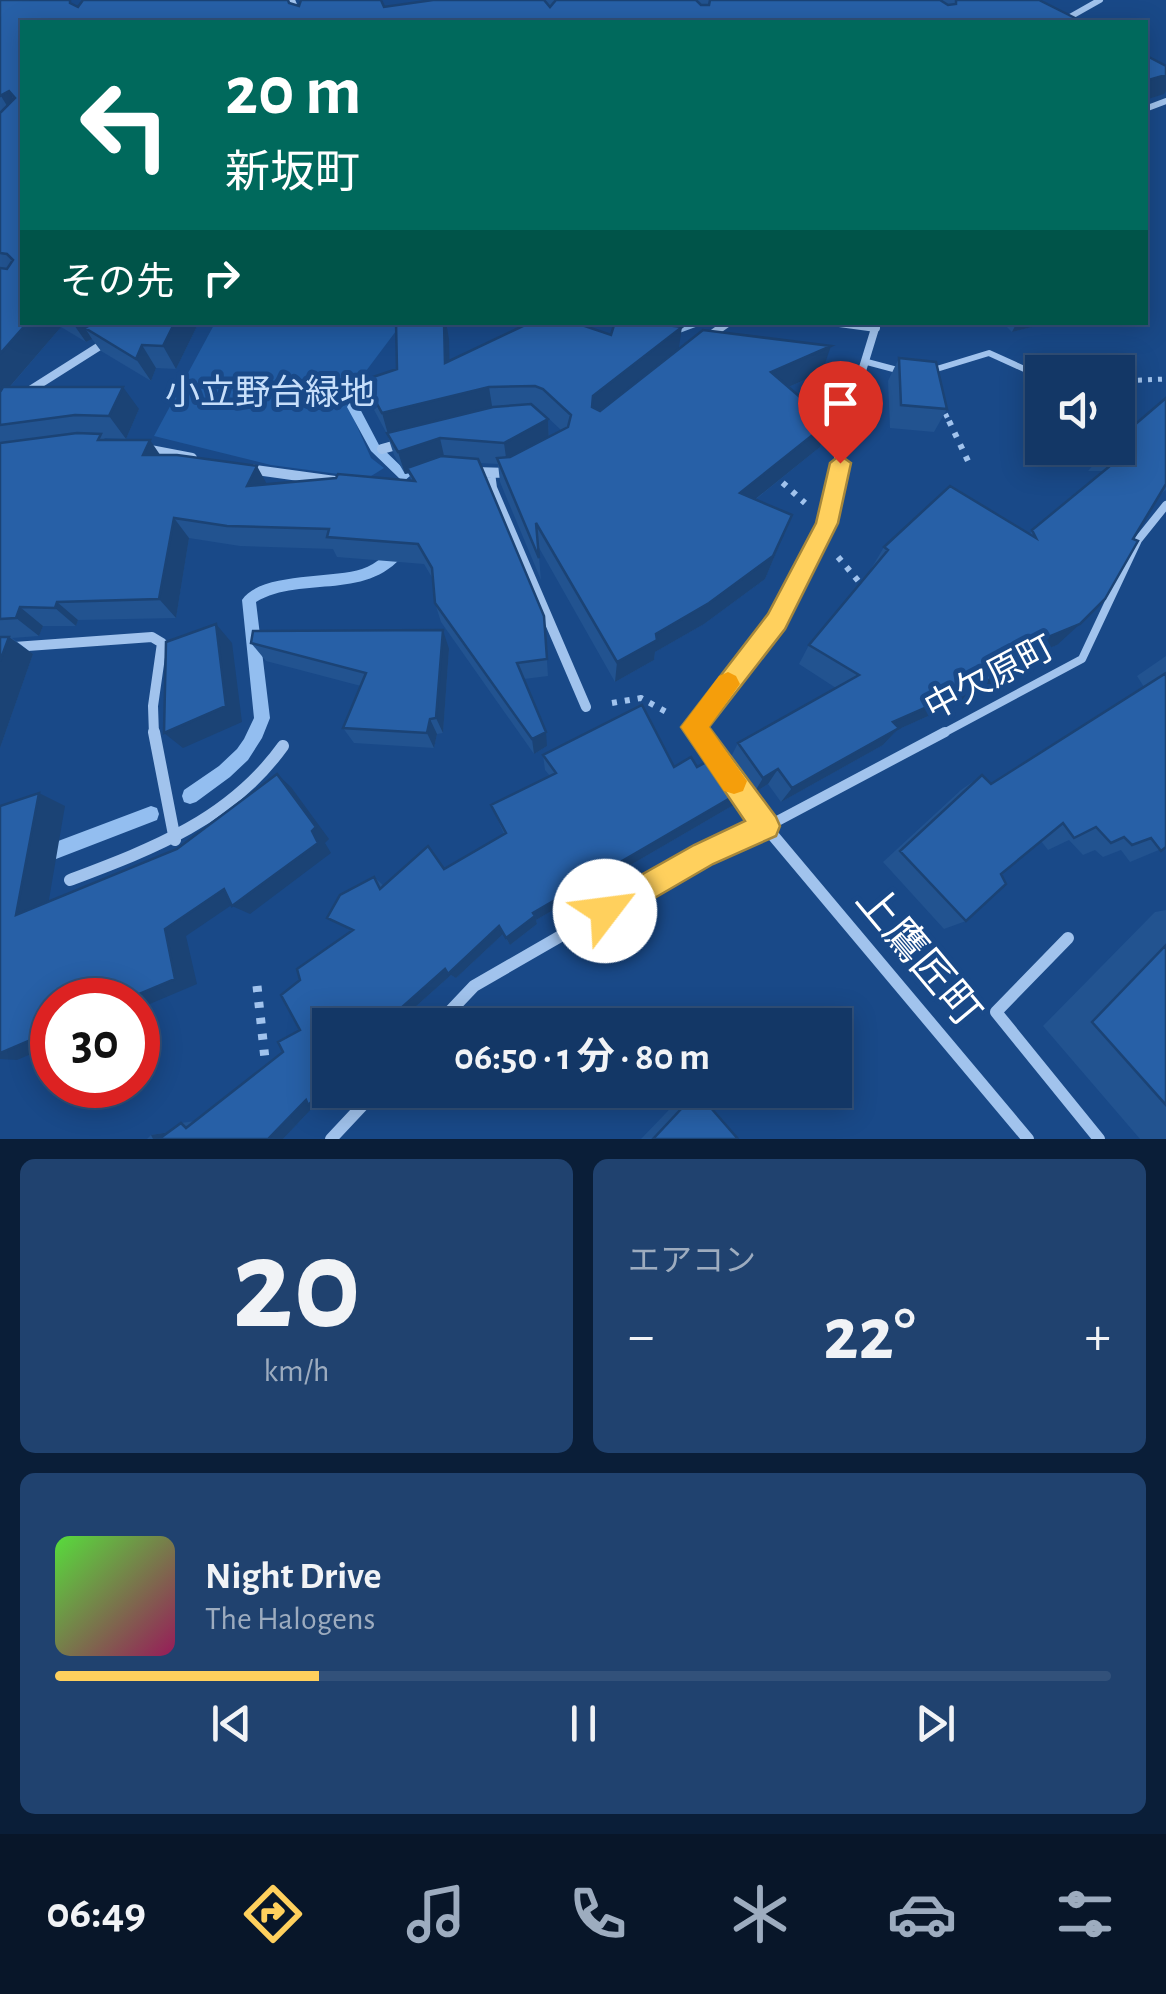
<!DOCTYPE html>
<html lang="ja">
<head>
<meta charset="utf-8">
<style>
	body { margin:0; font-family:"Alegreya Sans","Noto Sans JP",sans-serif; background:#20426f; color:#f1f3f6; height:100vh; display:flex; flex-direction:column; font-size:38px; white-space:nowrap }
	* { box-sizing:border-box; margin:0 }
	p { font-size:32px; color:#9dacbf }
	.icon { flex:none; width:55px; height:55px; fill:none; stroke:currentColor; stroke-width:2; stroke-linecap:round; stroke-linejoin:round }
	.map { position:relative; height:1139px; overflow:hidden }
	.panel { display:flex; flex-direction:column; gap:20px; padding:20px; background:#0a1e38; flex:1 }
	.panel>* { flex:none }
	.top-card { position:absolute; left:20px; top:20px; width:1128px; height:305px; border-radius:0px; box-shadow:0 5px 25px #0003,0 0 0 2px #32517a; background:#00695c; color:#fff; overflow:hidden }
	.buttons { position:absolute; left:1025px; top:355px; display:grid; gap:20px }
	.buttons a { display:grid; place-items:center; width:110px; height:110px; border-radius:0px; background:#133766; box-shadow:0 5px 25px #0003,0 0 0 2px #32517a; font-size:50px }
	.speed { position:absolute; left:30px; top:978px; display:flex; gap:20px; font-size:50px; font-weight:700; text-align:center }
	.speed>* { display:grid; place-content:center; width:130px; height:130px; border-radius:50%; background:#133766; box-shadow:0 5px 25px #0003,0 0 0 2px #32517a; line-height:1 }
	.speed .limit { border:15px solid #d22; background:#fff; color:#111 }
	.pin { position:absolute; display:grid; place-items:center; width:85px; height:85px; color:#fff; margin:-102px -42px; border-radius:50% 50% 50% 0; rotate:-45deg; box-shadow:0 0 10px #0007 }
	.pin .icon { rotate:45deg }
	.me { position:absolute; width:110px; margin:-55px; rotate:60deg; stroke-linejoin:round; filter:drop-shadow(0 0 8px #0008) }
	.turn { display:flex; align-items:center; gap:35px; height:210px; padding:0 40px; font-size:45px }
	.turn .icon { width:130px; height:130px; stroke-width:2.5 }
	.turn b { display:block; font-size:70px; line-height:85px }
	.then { display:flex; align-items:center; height:95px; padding:0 40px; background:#0003; gap:20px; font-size:38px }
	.big { font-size:75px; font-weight:700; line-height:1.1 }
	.panel .widget { flex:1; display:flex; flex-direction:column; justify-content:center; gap:15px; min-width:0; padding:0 35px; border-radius:15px; background:#20426f }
	.panel .dial { align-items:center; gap:0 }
	.dial b { font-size:130px; line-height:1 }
	.song { display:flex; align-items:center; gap:30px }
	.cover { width:120px; height:120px; border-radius:15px; background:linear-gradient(135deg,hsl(110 70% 55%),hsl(330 70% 35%)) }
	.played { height:10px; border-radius:5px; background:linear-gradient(90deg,#ffd05d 25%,#32517a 25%) }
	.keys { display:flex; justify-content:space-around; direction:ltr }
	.heat { display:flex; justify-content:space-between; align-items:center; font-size:55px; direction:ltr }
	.panel .tiles { flex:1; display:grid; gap:20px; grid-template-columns:1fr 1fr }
	.widget:last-child { grid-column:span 2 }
	.trip { position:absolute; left:312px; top:1008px; width:540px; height:100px; border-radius:0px; background:#133766; box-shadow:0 5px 25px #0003,0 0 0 2px #32517a; font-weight:700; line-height:100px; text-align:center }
	.dock { display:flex; height:160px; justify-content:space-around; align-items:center; background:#081629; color:#9dacbf }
	.dock .icon { width:70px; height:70px }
	.dock .on { color:#ffd05d }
	.dock b { font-size:45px; color:#f1f3f6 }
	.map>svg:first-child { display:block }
	.green { fill:#215ba2 }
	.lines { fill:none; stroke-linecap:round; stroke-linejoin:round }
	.stream { fill:#93bef0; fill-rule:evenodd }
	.path-far2 { stroke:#a1c3ed; stroke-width:5; stroke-dasharray:4 6; stroke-linecap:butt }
	.path-far1 { stroke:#a1c3ed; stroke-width:6; stroke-dasharray:5 8; stroke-linecap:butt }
	.path { stroke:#a1c3ed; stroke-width:9; stroke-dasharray:6 10; stroke-linecap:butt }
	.service-far2 { stroke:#a1c3ed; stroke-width:6 }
	.service-far1 { stroke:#a1c3ed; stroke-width:8 }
	.service { stroke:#a1c3ed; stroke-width:10 }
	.minor-far3 { stroke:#a1c3ed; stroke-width:6 }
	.minor-far2 { stroke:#a1c3ed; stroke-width:8 }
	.minor-far1 { stroke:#a1c3ed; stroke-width:10 }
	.minor { stroke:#a1c3ed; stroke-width:12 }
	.wall { fill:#225390; fill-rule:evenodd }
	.shaded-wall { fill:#1b4375 }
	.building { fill:#2760a7; stroke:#1b4375; stroke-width:2.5 }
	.route { fill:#ffd05d; stroke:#a6873c; stroke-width:2.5 }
	.slow { fill:#f59e0b }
	.labels { text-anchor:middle; stroke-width:10; stroke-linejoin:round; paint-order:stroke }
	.park-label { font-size:35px; fill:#c6defa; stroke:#194988 }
	.street-label { font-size:35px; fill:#fff; stroke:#194988 }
	.near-street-label { font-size:42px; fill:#fff; stroke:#194988 }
</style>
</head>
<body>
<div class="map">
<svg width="1166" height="1139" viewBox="0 0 1166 1139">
	<rect width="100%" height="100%" fill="#194988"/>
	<path class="green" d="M215 323H402L345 399 371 458 384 468 368 478 271 465 154 436Z"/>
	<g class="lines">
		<path class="stream" d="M690 322H709L666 338 661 334 662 331Z
			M382 386 388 390 386 393 362 401 359 407 379 445 408 473 410 476 404 481 400 479 371 451 347 407 354 395Z
			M401 543 406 545 408 549C370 604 303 574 256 602L270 718 262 738 248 760 230 777 196 802 190 804 184 802 182 796 184 790 219 766 237 749 244 739 254 718 242 600C260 572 331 579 362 569 378 564 387 551 401 543Z
			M151 806 157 808 159 814 157 820 43 864 37 861 34 855 37 849Z"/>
		<path class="path-far2" d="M1118 381 1166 379
			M941 405 950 423"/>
		<path class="path-far1" d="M949 421 968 461
			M773 474 805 503
			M838 557 866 590
			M612 703 641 698 670 714"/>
		<path class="path" d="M257 986 265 1059 270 1071"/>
		<path class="service-far2" d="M867 362 901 371
			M930 371 989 353 1042 377"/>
		<path class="service-far1" d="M940 735 1082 659 1138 540 1166 505"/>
		<path class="service" d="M766 827 945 732"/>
		<path class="minor-far3" d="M292 0 301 22
			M1061 22 1100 0
			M1145 109 1166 101"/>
		<path class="minor-far2" d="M832 322 876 328
			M705 339 729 322
			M27 392 106 342
			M846 423 877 322"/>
		<path class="minor-far1" d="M145 449 192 458
			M382 449 400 444
			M248 469 335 481
			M474 472 511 473
			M490 473 492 488 586 707
			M0 648 152 637 162 643 153 706 154 735
			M699 735 694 727 777 621 827 523 846 421"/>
		<path class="minor" d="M154 732 175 840
			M698 732 721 764
			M737 786 766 827 1028 1139
			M70 880C152 849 230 820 283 746
			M1068 938 996 1012 1099 1139
			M437 1025 474 986 703 854 766 827
			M331 1139 377 1090"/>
	</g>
	<path class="wall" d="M0 0 78 6 289 3 299 6V0H381L384 7 433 0H1039L1083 22H22V322H199L176 369 156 368 151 381 101 351 92 339 86 342 61 327 10 387 139 409 126 439 104 438 106 440 267 484 411 480 409 473 405 474 394 455 387 434 372 406 364 380 397 369 449 339V361L524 326 523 322H573L611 335 615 322H713L672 326 679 349 822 372 789 387 829 422 820 447 755 500 792 515 765 579 704 624 655 652 654 660 615 682 538 546 541 580 500 482 498 464 480 463 544 616 548 676 524 679 547 746 534 754 441 622 435 603 433 579 424 564 337 557 333 549 240 546 189 538 176 618 78 620 76 626H43L39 636 12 638 33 654 0 748ZM541 413 545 415 561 430 549 437 548 419Z
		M1002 322H1052L1012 332Z
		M899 358 947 409 934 432 890 428 888 381Z
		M1166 398V490L1158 496 1057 645 1028 656 995 686 897 730 883 745 781 802 768 784 754 793 730 759 738 743 836 688 799 664 809 645 872 570 871 569 884 547 1029 534 1104 471H1088L1108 448H1118V439Z
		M251 643 449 649 443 733 437 734 434 748 354 743 343 728 361 686 266 661Z
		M1166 656V847L1130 862 1121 850 1103 857 1095 850 1083 855 1069 840 1048 850 1041 841 1001 874 966 921 944 929 883 862 961 790 982 775 991 784 1144 687 1137 676Z
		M543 755 674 767H697L744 790 737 803 536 920 537 924 510 945 503 934 456 978 451 975 395 1025H330V1090H338L324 1103 316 1104 283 1139H147L151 1135 168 1132 181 1123 195 1121 283 1052 300 1030V980L352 931 327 918 374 877 384 886 444 869 504 834 491 805 550 776 545 770Z
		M1166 910V1139H1140L1043 1026 1155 912Z
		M688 1090 697 1092 738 1139H641Z"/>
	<path class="shaded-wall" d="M1166 75V91L1164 94 1145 100V81Z
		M9 91 22 114 15 119 1 96Z
		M28 322H58L61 327 0 398V354Z
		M72 322H120L85 328 92 339 86 342Z
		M175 322H199L176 369 163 346Z
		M444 322H446L449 339 450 389 445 363Z
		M1017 322H1052L1012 332Z
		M682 327 678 354 592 433 593 396Z
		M142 345 156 368 151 381 136 359Z
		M831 346 822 372 764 398 771 372Z
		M123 387 139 409 126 439 109 416Z
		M489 387 493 412 389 438 382 413Z
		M548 419 549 442 507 465 504 443Z
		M829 422 820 447 733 517 740 493Z
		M440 438 445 460 407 468 409 473 405 474 398 452Z
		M150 440 165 462 143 455Z
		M257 466 269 488 247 486Z
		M792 515 765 579 704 624 655 652 654 660 615 682 617 662 656 634Z
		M174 518 189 538 176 618 159 599Z
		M57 602 78 620 76 626 55 608Z
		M20 607 43 626 39 636 16 618Z
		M216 624 232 643 242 722 183 748 164 733Z
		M1080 624 1057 645 1027 657 1048 637Z
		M443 630 449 649 443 733 436 718Z
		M9 637 33 654 0 748V661Z
		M1016 668 995 686 897 730 883 745 781 802 792 788 893 722Z
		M430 719 437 734 434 748 427 733Z
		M546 732 547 746 534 754 532 739Z
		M778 769 768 784 754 793 763 778Z
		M277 774 291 787 329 839 325 843 331 853 250 914 232 906Z
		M744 790 737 803 536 920 537 924 510 945 506 938 533 913Z
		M39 793 65 806 45 923 16 915Z
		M224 889 242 898 186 936 197 984 138 1009V1000H125L165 929Z
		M499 926 503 934 456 978 451 975 395 1025H382L445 969Z
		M52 1031V1045L17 1060 0 1059V1053Z
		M330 1086V1090H338L324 1103 316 1104 283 1139H268L306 1100Z
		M176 1131 173 1139H153L151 1135Z"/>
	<path class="building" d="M0 0H70V3L78 7 83 0H288L289 3 299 6 301 0H381L384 7 433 0H544L550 7 556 0H696L701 5H709L710 0H940L948 5 956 4V0H1039L1083 22H22V322H28L0 354V268L7 269 13 260 7 254 0 253V113L15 98 9 91 0 96Z
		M1145 55 1166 66V75L1145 81Z
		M95 322H175L163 346 142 345 136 359 85 328Z
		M396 322H444L445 363 525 325 524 322H573L611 335 615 322H643L682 327 593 396 592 407 600 411 703 330 831 346 771 372 829 422 740 493 792 515 773 556 709 603 656 634 657 640 617 662 536 523 539 558 497 458 510 457 568 427 571 415 543 389 535 386 489 387 382 413 364 380 397 369Z
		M899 358 936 362 947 409 901 405Z
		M3 387H123L109 416 75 415 0 425V392Z
		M1166 398V484L1133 539 1138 541 1105 599 1080 624 1048 637 1016 668 893 722 899 728 792 788 778 769 763 778 738 743 859 675 809 645 888 550 884 547 950 486 1036 538 1032 530 1133 447 1118 446V439Z
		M531 404 548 419 504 443 440 438 398 452 387 433 493 407Z
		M77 433 101 434 98 440H150L143 455H177L257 466 247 486 336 478 338 474 415 481 407 468 441 456 478 459 544 616 547 659 517 663 546 732 532 739 435 603 432 568 418 544 327 537 329 529 227 526 174 518 159 599 57 602 55 608 20 607 16 618 0 619V443Z
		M216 624 226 706 164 733 166 642Z
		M443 630 436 718 430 719 427 733 343 728 366 673 251 643 253 631Z
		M0 637H9L0 661Z
		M1166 673V847L1161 851 1151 838 1132 845 1124 837 1111 843 1096 827 1074 838 1063 823 1001 874 1006 884 966 921 900 851 982 775 991 784Z
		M642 705 674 767 691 757 697 767 719 755 744 790 533 913 535 916 506 938 499 926 448 974 445 969 382 1025H330V1086L308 1105 306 1100 268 1139H159L181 1123 186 1128 283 1052 278 1042 300 1030 281 995 300 980 297 969 353 930 327 918 340 895 374 877 380 889 428 846 444 869 506 833 491 805 556 773 543 755Z
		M277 774 316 827 312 831 318 843 232 906 224 889 165 929 175 979 125 1000H52V1031L0 1053V806L39 793 16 915 177 849Z
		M1166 945V1105L1092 1022Z
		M697 1092 738 1139H653Z"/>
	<path class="route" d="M840 455 851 463 838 523 785 629 709 727 776 817 780 826 776 836 713 864 615 921 605 926 595 921 590 911 595 901 694 845 745 821 681 727 768 614 816 523 830 463Z"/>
	<path class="slow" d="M728 672 736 676 740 684 709 727 747 781 743 791 734 794 724 791 681 727 719 676Z"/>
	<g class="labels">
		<g class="park-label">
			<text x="270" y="404">小立野台緑地</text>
		</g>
		<g class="street-label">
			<text transform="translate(989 677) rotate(-28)" y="12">中欠原町</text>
		</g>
		<g class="near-street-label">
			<text transform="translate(920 955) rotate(50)" y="15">上鷹匠町</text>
		</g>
	</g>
</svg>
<div class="buttons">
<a><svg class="icon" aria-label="sound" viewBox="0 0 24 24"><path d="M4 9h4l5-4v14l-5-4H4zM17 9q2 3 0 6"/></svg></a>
</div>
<div class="speed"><div class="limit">30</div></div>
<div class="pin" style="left:840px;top:463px;background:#d93025"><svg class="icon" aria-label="arrive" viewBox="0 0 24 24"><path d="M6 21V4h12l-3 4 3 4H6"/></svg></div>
<svg class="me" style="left:605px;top:911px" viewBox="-20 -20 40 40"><circle r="19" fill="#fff"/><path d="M0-13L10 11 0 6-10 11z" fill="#ffd05d"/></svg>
<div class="trip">06:50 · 1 分 · 80 m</div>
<div class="top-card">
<div class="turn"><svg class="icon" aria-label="left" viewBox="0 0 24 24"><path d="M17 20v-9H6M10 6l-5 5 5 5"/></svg><div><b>20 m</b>新坂町</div></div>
<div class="then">その先<svg class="icon" aria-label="right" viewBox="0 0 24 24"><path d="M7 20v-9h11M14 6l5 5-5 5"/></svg></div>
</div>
</div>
<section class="panel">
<div class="tiles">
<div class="widget dial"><b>20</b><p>km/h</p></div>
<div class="widget"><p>エアコン</p>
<div class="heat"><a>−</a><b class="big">22°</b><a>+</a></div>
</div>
<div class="widget">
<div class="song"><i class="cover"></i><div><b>Night Drive</b><p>The Halogens</p></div></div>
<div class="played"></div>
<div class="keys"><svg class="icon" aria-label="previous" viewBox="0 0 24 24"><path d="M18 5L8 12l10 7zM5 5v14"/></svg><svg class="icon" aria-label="pause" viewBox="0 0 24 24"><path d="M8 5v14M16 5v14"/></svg><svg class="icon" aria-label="next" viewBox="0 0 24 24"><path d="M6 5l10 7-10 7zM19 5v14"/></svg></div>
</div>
</div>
</section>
<nav class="dock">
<b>06:49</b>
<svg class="icon on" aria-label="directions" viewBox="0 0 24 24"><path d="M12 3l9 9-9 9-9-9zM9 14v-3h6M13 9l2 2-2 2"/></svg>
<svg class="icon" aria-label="music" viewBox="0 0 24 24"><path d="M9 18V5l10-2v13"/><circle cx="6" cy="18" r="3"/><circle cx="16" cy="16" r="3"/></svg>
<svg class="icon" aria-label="phone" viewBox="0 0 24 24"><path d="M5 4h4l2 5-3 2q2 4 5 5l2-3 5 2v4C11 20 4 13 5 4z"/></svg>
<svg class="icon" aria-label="climate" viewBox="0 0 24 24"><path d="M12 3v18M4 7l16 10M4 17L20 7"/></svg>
<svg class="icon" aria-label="car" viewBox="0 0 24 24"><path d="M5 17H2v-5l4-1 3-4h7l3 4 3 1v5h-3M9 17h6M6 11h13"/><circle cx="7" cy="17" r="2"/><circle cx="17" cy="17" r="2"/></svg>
<svg class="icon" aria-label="filters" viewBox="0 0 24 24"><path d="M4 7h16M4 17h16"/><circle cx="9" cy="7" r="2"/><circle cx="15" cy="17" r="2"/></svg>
</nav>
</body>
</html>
